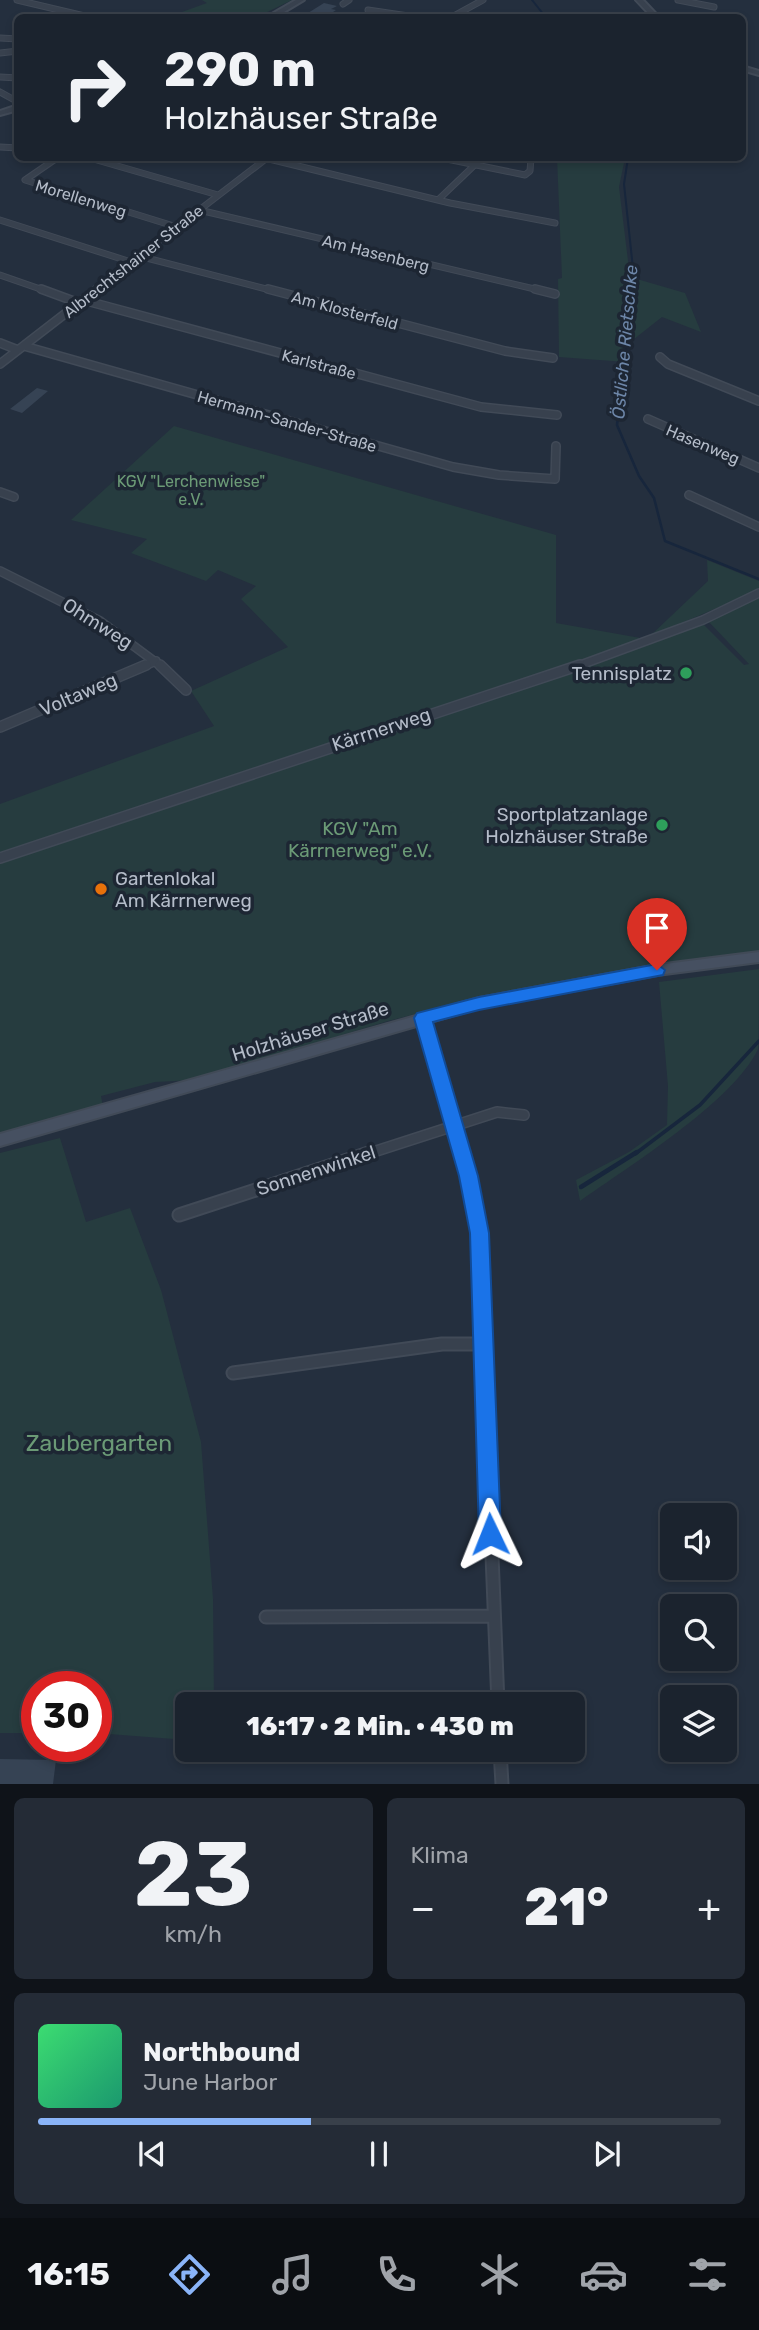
<!DOCTYPE html>
<html lang="de">
<head>
<meta charset="utf-8">
<style>
	body { margin:0; font-family:Rubik,sans-serif; background:#242b36; color:#f1f3f6; height:100vh; display:flex; flex-direction:column; font-size:26px; white-space:nowrap }
	* { box-sizing:border-box; margin:0 }
	p { font-size:23px; color:#a0a4aa }
	.icon { flex:none; width:38px; height:38px; fill:none; stroke:currentColor; stroke-width:2; stroke-linecap:round; stroke-linejoin:round }
	.map { position:relative; height:1784px; overflow:hidden }
	.side { display:flex; flex-direction:column; gap:14px; padding:14px; background:#0f1319; flex:1 }
	.side>* { flex:none }
	.top-card { position:absolute; left:14px; top:14px; width:732px; height:147px; border-radius:10px; box-shadow:0 4px 10px #0003,0 0 0 2px #39404a; background:#1b232e; color:#f1f3f6; overflow:hidden }
	.buttons { position:absolute; left:660px; top:1503px; display:grid; gap:14px }
	.buttons a { display:grid; place-items:center; width:77px; height:77px; border-radius:10px; background:#1b232e; box-shadow:0 4px 10px #0003,0 0 0 2px #39404a; font-size:35px }
	.speed { position:absolute; left:21px; top:1671px; display:flex; gap:14px; font-size:35px; font-weight:700; text-align:center }
	.speed>* { display:grid; place-content:center; width:91px; height:91px; border-radius:50%; background:#1b232e; box-shadow:0 4px 10px #0003,0 0 0 2px #39404a; line-height:1 }
	.speed .limit { border:10px solid #d22; background:#fff; color:#111 }
	.pin { position:absolute; display:grid; place-items:center; width:60px; height:60px; color:#fff; margin:-72px -30px; border-radius:50% 50% 50% 0; rotate:-45deg; box-shadow:0 0 7px #0007 }
	.pin .icon { rotate:45deg }
	.me { position:absolute; width:77px; margin:-38px; rotate:358deg; stroke-linejoin:round; filter:drop-shadow(0 0 5px #0008) }
	.turn { display:flex; align-items:center; gap:24px; height:147px; padding:0 35px; font-size:32px }
	.turn .icon { width:91px; height:91px; stroke-width:2.5 }
	.turn b { display:block; font-size:49px; line-height:60px }
	.big { font-size:52px; font-weight:800; line-height:1.1 }
	.side .card { flex:1; display:flex; flex-direction:column; justify-content:center; gap:10px; min-width:0; padding:0 24px; border-radius:10px; background:#242b36 }
	.side .dial { align-items:center; gap:0 }
	.dial b { font-size:91px; line-height:1 }
	.song { display:flex; align-items:center; gap:21px }
	.cover { width:84px; height:84px; border-radius:10px; background:linear-gradient(135deg,hsl(140 70% 55%),hsl(160 70% 35%)) }
	.played { height:7px; border-radius:4px; background:linear-gradient(90deg,#8ab4f8 40%,#39404a 40%) }
	.keys { display:flex; justify-content:space-around; direction:ltr }
	.heat { display:flex; justify-content:space-between; align-items:center; font-size:38px; direction:ltr }
	.side .tiles { flex:1; display:grid; gap:14px; grid-template-columns:1fr 1fr }
	.card:last-child { grid-column:span 2 }
	.trip { position:absolute; left:175px; top:1692px; width:410px; height:70px; border-radius:10px; background:#1b232e; box-shadow:0 4px 10px #0003,0 0 0 2px #39404a; font-weight:800; line-height:70px; text-align:center }
	.menu { display:flex; height:112px; justify-content:space-around; align-items:center; background:#0b0e12; color:#a0a4aa }
	.menu .icon { width:49px; height:49px }
	.menu .on { color:#8ab4f8 }
	.menu b { font-size:32px; color:#f1f3f6 }
	.map>svg:first-child { display:block }
	.green { fill:#263c3f }
	.lines { fill:none; stroke-linecap:round; stroke-linejoin:round }
	.stream-far3 { stroke:#17263c; stroke-width:2 }
	.stream-far2 { stroke:#17263c; stroke-width:2.5 }
	.stream-far1 { stroke:#17263c; stroke-width:3.5 }
	.stream { stroke:#17263c; stroke-width:4.5 }
	.building { fill:#364354 }
	.minor-far3-casing { stroke:#414a57; stroke-width:7 }
	.minor-far2-casing { stroke:#414a57; stroke-width:10 }
	.minor-far1-casing { stroke:#414a57; stroke-width:12 }
	.minor-casing { stroke:#414a57; stroke-width:15 }
	.tertiary-casing { stroke:#414a57; stroke-width:4 }
	.secondary-casing { stroke:#414a57; stroke-width:4 }
	.minor-far3 { stroke:#38414e; stroke-width:5 }
	.minor-far2 { stroke:#38414e; stroke-width:7 }
	.minor-far1 { stroke:#38414e; stroke-width:9 }
	.minor { stroke:#38414e; stroke-width:11 }
	.tertiary { fill:#38414e; fill-rule:evenodd }
	.secondary { fill:#465061; fill-rule:evenodd }
	.route { fill:#1a73e8; stroke:#114b97; stroke-width:2 }
	.leisure-dot { fill:#2e9e5b; stroke:#1d2633; stroke-width:2.5 }
	.food-dot { fill:#e8710a; stroke:#1d2633; stroke-width:2.5 }
	.labels { text-anchor:middle; stroke-width:7; stroke-linejoin:round; paint-order:stroke }
	.far-street-label { font-size:16px; fill:#b4bcc9; stroke:#1d2633 }
	.far-park-label { font-size:16px; fill:#6b9a76; stroke:#1d2633 }
	.far-water-label { font-size:18px; font-style:italic; fill:#6d86a8; stroke:#1d2633 }
	.street-label { font-size:19px; fill:#b4bcc9; stroke:#1d2633 }
	.poi-label { font-size:19px; fill:#b4bcc9; stroke:#1d2633; text-anchor:end }
	.park-label { font-size:19px; fill:#6b9a76; stroke:#1d2633 }
	.near-park-label { font-size:23px; fill:#6b9a76; stroke:#1d2633 }
</style>
</head>
<body>
<div class="map">
<svg width="759" height="1784" viewBox="0 0 759 1784">
	<rect width="100%" height="100%" fill="#242f3e"/>
	<path class="green" d="M202 0H292L257 17H168L207 3Z
		M557 158H625L619 187 630 277 685 293 701 332 662 317 629 343 626 362 559 357 558 279 562 278Z
		M174 426 556 535V623L646 639 575 670 703 624 744 665 749 664 708 621 759 598V952L648 966 487 996 388 1021 195 1080 155 1082 101 1096 103 1107 0 1133V804L214 726 191 691 288 647 241 599 256 586 218 570 206 581 131 553 147 539 71 520Z
		M707 560 759 581V590L649 637 708 581Z
		M759 969C759 984 759 1038 758 1049 734 1101 628 1167 580 1201L576 1180 629 1152 667 1125 668 1086 659 982Z
		M60 1138 86 1222 130 1208 161 1290 201 1442 213 1599 214 1704H187V1740L96 1733V1687H37V1733H0V1153Z"/>
	<g class="lines">
		<path class="stream-far3" d="M532 0 544 15 553 18
			M628 158 624 184 634 278 632 291"/>
		<path class="stream-far2" d="M633 289 617 425 639 476 654 498 665 541 759 579"/>
		<path class="stream-far1" d="M635 1154 700 1105 759 1041"/>
		<path class="stream" d="M581 1187 637 1152"/>
	</g>
	<path class="building" d="M324 3 337 6 331 9 336 10 324 18H300Z
		M37 388 48 391 22 413 10 409Z
		M0 1759 56 1760 53 1784H0Z"/>
	<g class="lines">
		<g class="minor-far3-casing">
			<path id="minor-far3" d="M17 0 93 18
				M678 0 714 7
				M343 4 349 0
				M368 10 422 18
				M22 17 26 18
				M450 18 483 0
				M0 38 18 39
				M0 53 18 51
				M0 77 18 78
				M0 92 18 102
				M0 147 18 148
				M57 158 25 180 177 227
				M90 158 218 195
				M265 158 450 203 555 223
				M442 158 525 175 530 171 531 158
				M439 199 482 158
				M199 210 543 291
				M0 220 131 262
				M139 256 274 291
				M0 275 46 291
				M94 291 267 158"/>
		</g>
		<g class="minor-far2-casing">
			<path id="minor-far2" d="M41 289 79 303
				M268 289 505 351 553 358
				M535 289 555 294
				M83 300 481 407 557 415
				M0 343 18 350
				M24 346 453 467 499 475 555 479 556 446
				M660 357 668 364 759 401
				M0 364 97 289
				M648 419 759 468
				M0 492 14 497
				M689 495 759 527
				M0 571 100 621 162 667
				M142 667 156 661
				M575 667 703 620 759 593"/>
		</g>
		<g class="minor-far1-casing">
			<path id="minor-far1" d="M160 665 186 690
				M0 727 146 665
				M0 858 580 665
				M423 1018 463 1154
				M367 1154 497 1112 524 1115"/>
		</g>
		<g class="minor-casing">
			<path id="minor" d="M462 1152 479 1233 498 1704
				M179 1215 372 1152
				M233 1373 442 1344H482
				M266 1617 494 1616
				M500 1750 502 1784"/>
		</g>
		<g class="tertiary-casing">
			<path id="tertiary" d="M296 0H304L274 18H265Z
				M636 0H643L660 18H653Z
				M742 66 759 71V75L742 70Z
				M18 105V110L0 115V111Z"/>
		</g>
		<g class="secondary-casing">
			<path id="secondary" d="M759 952V962L657 975 479 1008 0 1146V1134L479 998 657 965Z"/>
		</g>
		<use href="#minor-far3" class="minor-far3"/>
		<use href="#minor-far2" class="minor-far2"/>
		<use href="#minor-far1" class="minor-far1"/>
		<use href="#minor" class="minor"/>
		<use href="#tertiary" class="tertiary"/>
		<use href="#secondary" class="secondary"/>
	</g>
	<path class="route" d="M657 964 665 970 663 975 479 1010 433 1022 478 1176 489 1233 501 1534 498 1542 490 1545 483 1542 479 1534 470 1233 459 1176 414 1018 417 1013 479 997Z"/>
	<g class="leisure-dot">
		<circle cx="686" cy="673" r="7"/>
		<circle cx="662" cy="825" r="7"/>
	</g>
	<circle class="food-dot" cx="101" cy="889" r="7"/>
	<g class="labels">
		<g class="far-street-label">
			<text transform="translate(81 198) rotate(17)" y="6">Morellenweg</text>
			<text transform="translate(376 253) rotate(14)" y="6">Am Hasenberg</text>
			<text transform="translate(133 261) rotate(-38)" y="6">Albrechtshainer Straße</text>
			<text transform="translate(345 310) rotate(15)" y="6">Am Klosterfeld</text>
			<text transform="translate(319 364) rotate(15)" y="6">Karlstraße</text>
			<text transform="translate(287 421) rotate(16)" y="6">Hermann-Sander-Straße</text>
			<text transform="translate(703 444) rotate(23)" y="6">Hasenweg</text>
		</g>
		<g class="far-park-label">
			<text x="191" y="487">KGV "Lerchenwiese"<tspan x="191" dy="18">e.V.</tspan></text>
		</g>
		<g class="far-water-label">
			<text transform="translate(625 342) rotate(-85)" y="6">Östliche Rietschke</text>
		</g>
		<g class="street-label">
			<text transform="translate(98 623) rotate(32)" y="7">Ohmweg</text>
			<text transform="translate(78 694) rotate(-23)" y="7">Voltaweg</text>
			<text transform="translate(381 729) rotate(-18)" y="7">Kärrnerweg</text>
			<text transform="translate(310 1031) rotate(-17)" y="7">Holzhäuser Straße</text>
			<text transform="translate(316 1170) rotate(-18)" y="7">Sonnenwinkel</text>
		</g>
		<g class="poi-label">
			<text x="672" y="680">Tennisplatz</text>
			<text x="648" y="821">Sportplatzanlage<tspan x="648" dy="22">Holzhäuser Straße</tspan></text>
			<text x="115" y="885" text-anchor="start">Gartenlokal<tspan x="115" dy="22">Am Kärrnerweg</tspan></text>
		</g>
		<g class="park-label">
			<text x="360" y="835">KGV "Am<tspan x="360" dy="22">Kärrnerweg" e.V.</tspan></text>
		</g>
		<g class="near-park-label">
			<text x="99" y="1451">Zaubergarten</text>
		</g>
	</g>
</svg>
<div class="buttons">
<a><svg class="icon" aria-label="sound" viewBox="0 0 24 24"><path d="M4 9h4l5-4v14l-5-4H4zM17 9q2 3 0 6"/></svg></a>
<a><svg class="icon" aria-label="search" viewBox="0 0 24 24"><circle cx="10" cy="10" r="6"/><path d="M15 15l6 6"/></svg></a>
<a><svg class="icon" aria-label="layers" viewBox="0 0 24 24"><path d="M12 4l9 5-9 5-9-5zM3 14l9 5 9-5"/></svg></a>
</div>
<div class="speed"><div class="limit">30</div></div>
<div class="pin" style="left:657px;top:970px;background:#d93025"><svg class="icon" aria-label="arrive" viewBox="0 0 24 24"><path d="M6 21V4h12l-3 4 3 4H6"/></svg></div>
<svg class="me" style="left:490px;top:1534px" viewBox="-20 -20 40 40"><path d="M0-17L14 15 0 8-14 15z" fill="#1a73e8" stroke="#fff" stroke-width="4"/></svg>
<div class="trip">16:17 · 2 Min. · 430 m</div>
<div class="top-card">
<div class="turn"><svg class="icon" aria-label="right" viewBox="0 0 24 24"><path d="M7 20v-9h11M14 6l5 5-5 5"/></svg><div><b>290 m</b>Holzhäuser Straße</div></div>
</div>
</div>
<section class="side">
<div class="tiles">
<div class="card dial"><b>23</b><p>km/h</p></div>
<div class="card"><p>Klima</p>
<div class="heat"><a>−</a><b class="big">21°</b><a>+</a></div>
</div>
<div class="card">
<div class="song"><i class="cover"></i><div><b>Northbound</b><p>June Harbor</p></div></div>
<div class="played"></div>
<div class="keys"><svg class="icon" aria-label="previous" viewBox="0 0 24 24"><path d="M18 5L8 12l10 7zM5 5v14"/></svg><svg class="icon" aria-label="pause" viewBox="0 0 24 24"><path d="M8 5v14M16 5v14"/></svg><svg class="icon" aria-label="next" viewBox="0 0 24 24"><path d="M6 5l10 7-10 7zM19 5v14"/></svg></div>
</div>
</div>
</section>
<nav class="menu">
<b>16:15</b>
<svg class="icon on" aria-label="directions" viewBox="0 0 24 24"><path d="M12 3l9 9-9 9-9-9zM9 14v-3h6M13 9l2 2-2 2"/></svg>
<svg class="icon" aria-label="music" viewBox="0 0 24 24"><path d="M9 18V5l10-2v13"/><circle cx="6" cy="18" r="3"/><circle cx="16" cy="16" r="3"/></svg>
<svg class="icon" aria-label="phone" viewBox="0 0 24 24"><path d="M5 4h4l2 5-3 2q2 4 5 5l2-3 5 2v4C11 20 4 13 5 4z"/></svg>
<svg class="icon" aria-label="climate" viewBox="0 0 24 24"><path d="M12 3v18M4 7l16 10M4 17L20 7"/></svg>
<svg class="icon" aria-label="car" viewBox="0 0 24 24"><path d="M5 17H2v-5l4-1 3-4h7l3 4 3 1v5h-3M9 17h6M6 11h13"/><circle cx="7" cy="17" r="2"/><circle cx="17" cy="17" r="2"/></svg>
<svg class="icon" aria-label="filters" viewBox="0 0 24 24"><path d="M4 7h16M4 17h16"/><circle cx="9" cy="7" r="2"/><circle cx="15" cy="17" r="2"/></svg>
</nav>
</body>
</html>
